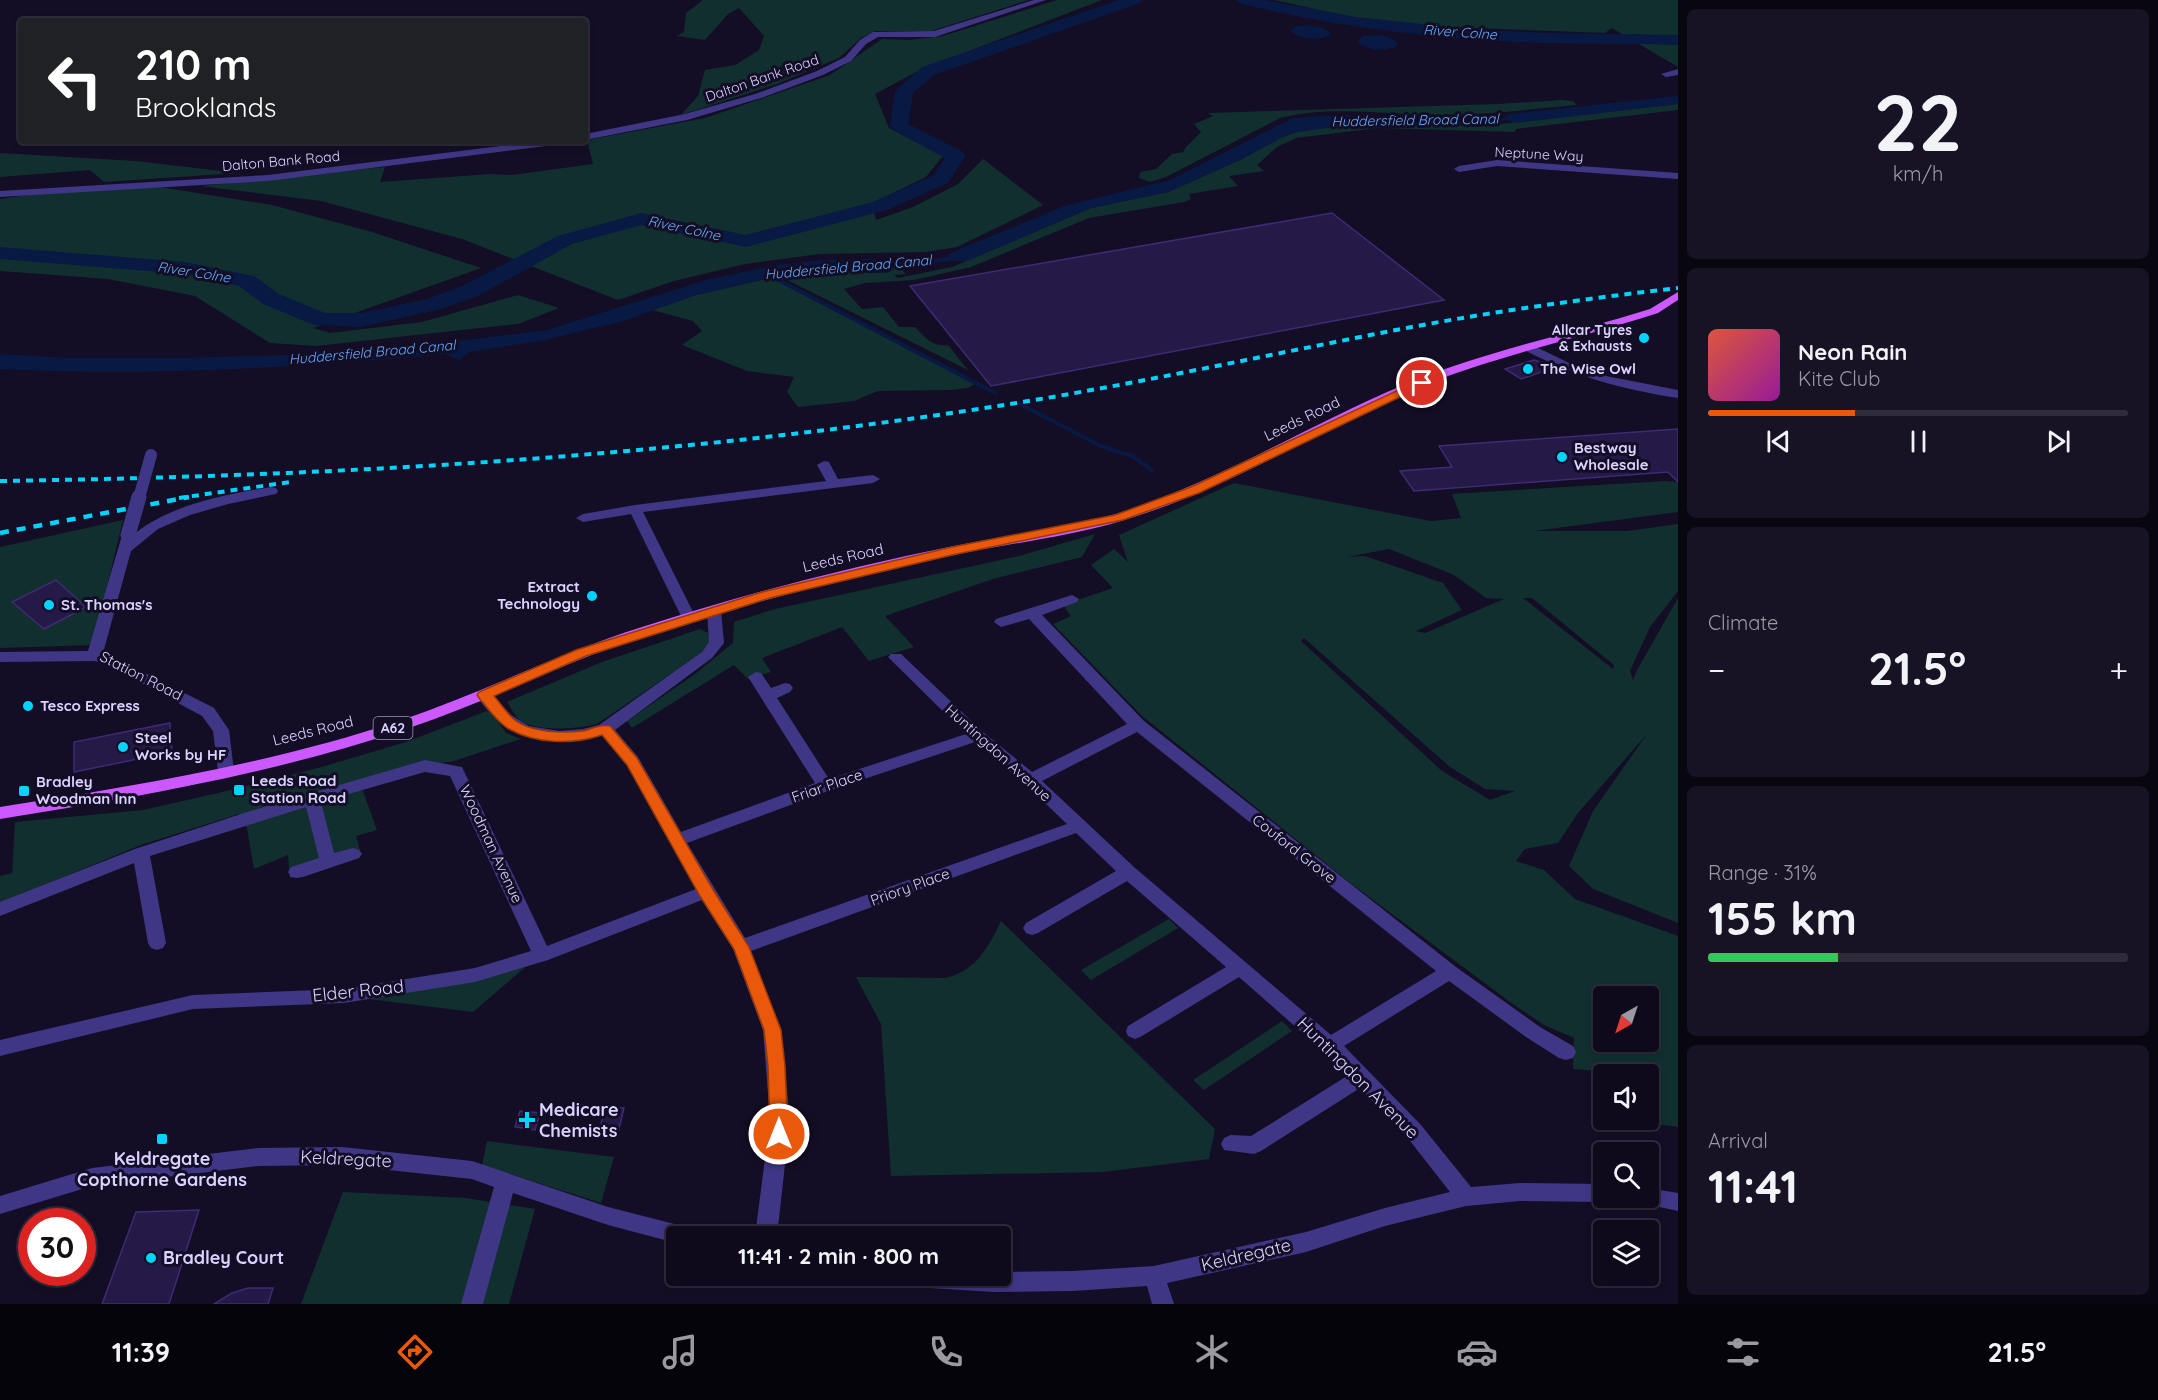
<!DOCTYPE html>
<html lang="en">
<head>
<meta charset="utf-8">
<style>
	body { margin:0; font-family:Quicksand,sans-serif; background:#171325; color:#f1f3f6; height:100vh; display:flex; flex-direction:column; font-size:22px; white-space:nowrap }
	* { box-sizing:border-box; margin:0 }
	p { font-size:20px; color:#9b9aa3 }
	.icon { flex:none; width:33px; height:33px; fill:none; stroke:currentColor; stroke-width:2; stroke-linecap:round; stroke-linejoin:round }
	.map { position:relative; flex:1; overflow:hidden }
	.sheet { display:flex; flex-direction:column; gap:9px; padding:9px; background:#08060f; width:480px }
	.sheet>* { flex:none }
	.guide { position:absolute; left:18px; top:18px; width:570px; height:126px; border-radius:6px; box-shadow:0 3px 9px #0003,0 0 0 2px #2e2b3b; background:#202124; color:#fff; overflow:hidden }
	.needle { width:39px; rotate:219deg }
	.fabs { position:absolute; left:1593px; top:986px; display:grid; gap:12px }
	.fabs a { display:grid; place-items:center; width:66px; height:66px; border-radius:6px; background:#0e0a1c; box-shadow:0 3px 9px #0003,0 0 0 2px #2e2b3b; font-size:30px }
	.speed { position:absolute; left:18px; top:1208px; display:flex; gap:12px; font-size:30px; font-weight:700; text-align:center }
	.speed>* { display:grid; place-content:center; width:78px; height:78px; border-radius:50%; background:#0e0a1c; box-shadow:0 3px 9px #0003,0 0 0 2px #2e2b3b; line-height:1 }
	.speed .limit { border:9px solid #d22; background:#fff; color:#111 }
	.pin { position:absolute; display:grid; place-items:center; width:51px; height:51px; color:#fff; margin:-26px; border:3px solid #fff; border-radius:50%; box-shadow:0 2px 6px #0007 }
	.me { position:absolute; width:66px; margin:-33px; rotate:0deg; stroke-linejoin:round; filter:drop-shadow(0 0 4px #0008) }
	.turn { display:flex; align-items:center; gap:21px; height:126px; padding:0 18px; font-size:27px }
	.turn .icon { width:78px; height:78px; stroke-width:2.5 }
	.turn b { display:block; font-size:42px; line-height:51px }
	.big { font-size:45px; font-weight:700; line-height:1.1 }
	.sheet .widget { flex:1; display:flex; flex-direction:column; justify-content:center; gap:9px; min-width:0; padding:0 21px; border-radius:9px; background:#171325 }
	.sheet .dial { align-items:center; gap:0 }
	.dial b { font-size:78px; line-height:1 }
	.song { display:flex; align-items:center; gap:18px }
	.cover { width:72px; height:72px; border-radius:9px; background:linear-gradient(135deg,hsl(10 70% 55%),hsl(300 70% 35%)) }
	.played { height:6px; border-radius:3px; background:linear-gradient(90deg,#ea580c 35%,#2e2b3b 35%) }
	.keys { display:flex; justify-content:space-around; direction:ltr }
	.heat { display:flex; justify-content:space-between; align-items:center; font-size:33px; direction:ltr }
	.charge { height:9px; border-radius:4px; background:linear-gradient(90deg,#34c759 31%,#2e2b3b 0) }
	.trip { position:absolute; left:666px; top:1226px; width:345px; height:60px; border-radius:6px; background:#0e0a1c; box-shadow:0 3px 9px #0003,0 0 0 2px #2e2b3b; font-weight:700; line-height:60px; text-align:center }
	.tabs { display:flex; height:96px; justify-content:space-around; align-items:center; background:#06040b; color:#9b9aa3 }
	.tabs .icon { width:42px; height:42px }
	.tabs .active { color:#ea580c }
	.tabs b { font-size:27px; color:#f1f3f6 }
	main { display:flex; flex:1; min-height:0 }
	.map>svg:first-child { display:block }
	.green { fill:#112f2f; fill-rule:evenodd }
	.water { fill:#081a44 }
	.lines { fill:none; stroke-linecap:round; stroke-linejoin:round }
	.stream { stroke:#081a44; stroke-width:4 }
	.river { fill:#081a44; fill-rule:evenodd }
	.building { fill:#251947; stroke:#3e2b74; stroke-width:1.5 }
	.minor { fill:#3f3786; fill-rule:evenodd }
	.major { fill:#cc59ff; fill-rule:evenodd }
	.rail-far1 { stroke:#00d4fd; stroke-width:4; stroke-dasharray:7 6; stroke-linecap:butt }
	.rail { stroke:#00d4fd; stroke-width:4.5; stroke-dasharray:9 8; stroke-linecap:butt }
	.minor-bridge-far1 { stroke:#3f3786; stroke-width:12 }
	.minor-bridge { stroke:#3f3786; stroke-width:15 }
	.route { fill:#ea580c; stroke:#983908; stroke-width:1.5 }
	.poi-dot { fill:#00d4fd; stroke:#130e25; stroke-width:2 }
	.labels { text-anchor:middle; stroke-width:6; stroke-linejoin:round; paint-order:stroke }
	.far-water-label { font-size:14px; font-style:italic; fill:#60abff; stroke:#130e25 }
	.far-street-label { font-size:14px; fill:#dad2ff; stroke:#130e25 }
	.far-poi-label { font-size:14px; font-weight:bold; fill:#dad2ff; stroke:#130e25; text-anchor:end }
	.shield { fill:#130e25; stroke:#9e97be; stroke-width:1.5 }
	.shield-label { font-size:14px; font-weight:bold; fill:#dad2ff }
	.poi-label { font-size:15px; font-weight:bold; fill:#dad2ff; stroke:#130e25; text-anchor:start }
	.street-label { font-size:15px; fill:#dad2ff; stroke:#130e25 }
	.near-street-label { font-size:18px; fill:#dad2ff; stroke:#130e25 }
	.near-poi-label { font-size:18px; font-weight:bold; fill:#dad2ff; stroke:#130e25; text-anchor:start }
</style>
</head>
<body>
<main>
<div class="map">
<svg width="1678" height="1304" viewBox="0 0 1678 1304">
	<rect width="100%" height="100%" fill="#130e25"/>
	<path class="green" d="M703 0H1029L931 31H876L861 38 839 58 777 84 681 115 698 96 705 70 735 65 759 50 764 36 739 8 728 14 705 40 677 36 684 32 686 13Z
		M1057 0H1102L922 69 875 94 889 128 943 156 926 177 872 203 876 220 913 207 958 184 983 159 1043 205 957 247 926 252 819 254 745 264 674 281 618 300 462 239 321 201 201 186 385 167 380 182 490 174 512 175 593 164 587 140 705 118 830 75 882 39 909 40 943 36Z
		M1274 0H1678V37L1629 34 1642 43 1678 44V67L1612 28 1605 33 1388 25Z
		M1562 100 1573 101 1577 105C1531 109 1486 115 1440 115 1387 115 1332 105 1280 118L1166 177 1150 182 1139 178 1140 172 1156 169 1172 154 1183 152 1186 147 1201 132 1194 124 1213 116 1208 113 1498 104Z
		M1678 104V110L1516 129 1515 132 1378 128 1296 138 1277 147 1257 165 1264 171 1229 176 1238 186 1189 194 1191 199 1184 202 1089 218 971 267 914 280 865 283 844 289 862 309 883 307 899 327H915C926 338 932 347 948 345L968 370 779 276 820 271 886 273 898 266 906 274 894 275 898 278 952 267 1091 208 1168 192 1240 160 1278 139 1299 131 1355 124H1500Z
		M0 153 136 161 238 173 104 182 90 170 0 177Z
		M160 187 272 205 372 232 481 268 313 328 330 333 422 322 518 295 559 308 518 324 316 346 270 343 195 296 108 279 0 271V199L42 193Z
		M771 278 895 340 974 384 968 388 950 390 878 391 854 401 798 407 787 392 794 377 747 371 682 345 702 331 693 321 652 310 696 295Z
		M1665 481 1678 482V512L1534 531H1627L1678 524V591L1650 627 1630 671 1633 680 1637 670 1678 598V923L1593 889 1569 866 1593 811 1647 734 1578 813 1558 843 1525 849 1516 861 1544 870 1575 899 1678 936V1127L1647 1123 1648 1074 1573 1069 1574 1038 1544 1025 1510 1002 1349 882 1141 715 1053 624 1071 616 1063 605 1113 588 1091 565 1114 549 1128 562 1119 535 1234 483 1431 521 1461 518 1452 494ZM1389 549 1454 575 1486 598 1504 599 1425 633 1416 631 1462 610 1443 583 1365 556 1347 557ZM1523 598H1532L1614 665 1613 669ZM1304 638 1450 767 1485 789 1515 791 1490 800 1442 771 1301 641ZM1604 996H1648V1041H1604Z
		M123 520 93 645 0 648V547Z
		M1095 534 1082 557 993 579 885 616 914 647 869 661 842 627 762 658 771 672 748 679 734 665 632 728 627 721 695 674 733 643 734 622 775 609 1019 556Z
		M700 629 708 633 710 642 700 654 597 724C578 729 538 732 521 721 515 717 511 708 507 702L602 662Z
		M487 711 493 714 506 733 521 739 451 762 416 764 359 780 377 830 356 836 361 853 290 878 288 855 254 869 246 823 239 814 141 845 0 903V876L12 873 15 822 143 810 218 793 318 768 406 742Z
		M1169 919 1178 928 1091 980 1081 970Z
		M1001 921 1215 1129 1209 1159 1103 1172 891 1176 881 1024 856 977 945 978C976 971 988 948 1001 921Z
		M537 957 473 1012 344 996Z
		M1282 1021 1292 1031 1204 1090 1193 1080Z
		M487 1141 614 1157 601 1203 482 1165Z
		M343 1192 466 1198 535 1209 509 1304H301Z"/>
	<path class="water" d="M1308 25 1321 27 1331 33 1330 35C1318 41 1301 40 1290 31L1296 26Z
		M1381 35 1393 39 1398 43 1397 46C1385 52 1368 51 1357 42L1363 36Z
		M1678 96V104L1516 123 1508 120 1466 122 1467 126 1355 124 1291 133 1240 160 1168 192 1091 208 967 261H950L898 266 887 273 820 271 779 276 696 295 621 322 589 329 541 341 470 352 459 360 446 354C298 368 148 376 0 369V354L67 358H176L290 355 409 347 547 330 706 280 777 265 821 260 871 259 900 262 947 257 953 252 1064 206 1170 180 1293 118 1339 115 1462 120 1504 118 1509 114Z"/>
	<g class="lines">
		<path class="stream" d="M771 276 995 393
			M1020 404 1101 446 1132 456 1152 470"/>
		<path class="river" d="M1119 0H1142L1140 3 934 75 913 93 908 124 963 152 965 156 948 183 887 210 746 247 641 225 572 244 478 296 441 309 361 327 314 325 263 304 239 286 185 274 0 259V247L185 262 254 276 279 294 325 313H361L427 299 462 286 558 236 634 215 641 213 746 235 873 202 934 175 945 158 893 130 890 126 895 91 922 67Z
			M1236 0H1264L1356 17 1470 29 1546 33 1678 35V45C1634 43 1590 44 1546 43 1442 40 1339 28 1238 3Z"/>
	</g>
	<path class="building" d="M1332 213 1444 300 991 386 910 286Z
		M1534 360 1556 367 1521 379 1505 369Z
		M1678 429V482L1668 472 1414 491 1400 471 1452 467 1439 446Z
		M56 580 86 607 44 629 12 602Z
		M170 723 172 752 74 772V742Z
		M605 1107 624 1108 617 1137 598 1136Z
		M520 1111 540 1113 535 1130 515 1127Z
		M199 1210 169 1304H102L136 1212Z
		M248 1288H273L268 1304H214L232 1293Z"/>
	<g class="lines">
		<path class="minor" d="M1034 0H1046L935 37H878L866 44 851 61 823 75 761 98 687 120 585 140V134L685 114 755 94 817 71 845 57 860 40 873 32 934 31Z
			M1678 69V75L1666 77 1661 74Z
			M539 141H567L562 144 268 181 0 197V191L268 175Z
			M1497 160 1678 173V179L1497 166 1459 172 1454 169 1459 166Z
			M1530 344 1569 363 1606 376 1678 390V398C1624 390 1574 376 1526 351V345Z
			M824 461 829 462 838 479 873 475 880 479 873 483 643 512 696 618 689 623 682 618 631 514 583 522 576 518 583 514 635 505 826 481 817 465Z
			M271 487 276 488 278 491 276 494 228 504 190 515 158 529 131 551 103 653 116 658 214 708 229 730 234 771 232 775H220L218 771 213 731 202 716 106 664 94 661 0 662V652L88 651 123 532 128 531 134 534C172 504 224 495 271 487Z
			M1072 595 1079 599 1077 602 1042 615 1144 721 1456 967 1540 1027 1573 1046 1576 1052 1573 1058 1566 1060 1559 1058 1526 1037 1449 981 1344 1046 1421 1125 1471 1187 1520 1183 1604 1184V1197H1612L1611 1199 1604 1202 1520 1201 1466 1206 1385 1226 1306 1252 1167 1283 1174 1304H1152L1147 1286 1073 1291 993 1292 883 1285 875 1282 872 1275H1000V1272L1073 1271 1154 1266 1306 1232 1385 1208 1450 1192 1407 1137 1360 1088 1261 1151 1254 1154 1224 1150 1221 1144 1224 1138 1231 1135 1251 1136 1347 1076 1323 1051 1239 977 1142 1036 1135 1039 1128 1036 1126 1031 1128 1026 1226 967 1127 881 1038 933 1032 935 1026 933 1023 928 1026 923 1116 871 1076 833 751 951 781 1030 790 1120 777 1236H755L770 1120 763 1030 733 949 702 900 548 960 475 982 344 1003 193 1009 0 1056V1040L193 995 344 989 475 968 531 951 450 776 425 772 321 802 334 853 353 848 359 850 362 854 359 858 303 877 297 878 291 877 288 872 291 867 319 858 306 807 150 856 166 943 163 948 157 950 151 948 148 943 134 863 0 916V902L135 849 244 813 425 760 462 767 547 946 696 889 626 764 602 735C551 750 506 741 476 695L484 690 489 691 511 715 529 726 559 731 583 729 599 725 702 652 709 642 707 611 709 608 714 606 721 611 724 643 712 658 615 730 638 757 681 832 815 783 748 677 756 672 761 673 771 688 785 683 790 684 793 688 790 692 777 698 829 779 966 734 891 660 888 657 891 654H901L983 732 1032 772 1127 724 1029 619 1001 627 994 622 996 619ZM1137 732 1436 971 1331 1035 1134 867 1042 781ZM975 742 1025 784 1067 824 745 938 687 843 831 790Z
			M342 1147 472 1161 608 1207 686 1227 693 1229 697 1236H676V1243L608 1225 513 1193 483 1304H461L494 1187 472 1179 342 1165 258 1166 92 1186 0 1214V1196L92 1168 258 1148Z
			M1648 1188 1678 1193V1211L1641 1203 1638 1197H1648Z"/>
		<path class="major" d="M1678 292V300L1658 313C1575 340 1488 357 1408 392 1312 434 1223 491 1121 521 1065 538 1007 543 950 556 850 577 751 602 654 633 570 659 492 700 409 728 277 773 138 797 0 819V807C134 786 270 764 399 721 482 693 559 653 642 627 744 594 849 567 954 546 1008 535 1063 530 1116 514 1216 483 1305 427 1401 386 1481 352 1567 335 1650 309Z"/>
		<path class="rail-far1" d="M0 481C332 476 663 458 991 407 1134 385 1275 353 1417 326 1504 310 1591 298 1678 288
			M179 498 290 482"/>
		<path class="rail" d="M0 533 189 497"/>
		<path class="minor-bridge-far1" d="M139 498 151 455"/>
		<path class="minor-bridge" d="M128 535 139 497"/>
	</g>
	<path class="route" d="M1422 379 1425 380V385L1199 493 1123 520 952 555 770 598 586 656 494 696C501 704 508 715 516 721 533 733 563 733 582 731 591 730 600 723 610 726L637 758 712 888 749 947 781 1030 785 1066 788 1134 785 1140 779 1142 773 1140 770 1134 768 1066 764 1030 734 949 700 896 627 765 602 735C573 745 536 744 509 729 498 723 488 708 479 698L477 695 479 692 576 650 762 592 952 547 1115 515 1191 487Z"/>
	<g class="poi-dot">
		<circle cx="1644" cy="338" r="6"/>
		<circle cx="1528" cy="369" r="6"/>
		<circle cx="1562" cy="457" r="6"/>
		<circle cx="592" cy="596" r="6"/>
		<circle cx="49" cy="605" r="6"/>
		<circle cx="28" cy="706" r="6"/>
		<circle cx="123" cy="747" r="6"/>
		<rect x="233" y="784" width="12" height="12" rx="3"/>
		<rect x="18" y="785" width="12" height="12" rx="3"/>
		<path d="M524 1111h6v6h6v6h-6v6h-6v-6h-6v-6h6z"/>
		<rect x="156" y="1133" width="12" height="12" rx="3"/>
		<circle cx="151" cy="1258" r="6"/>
	</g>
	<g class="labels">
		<g class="far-water-label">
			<text transform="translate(1460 32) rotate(4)" y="5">River Colne</text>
			<text transform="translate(1415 120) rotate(-1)" y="5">Huddersfield Broad Canal</text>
			<text transform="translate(684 228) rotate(12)" y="5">River Colne</text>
			<text transform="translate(848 267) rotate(-5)" y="5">Huddersfield Broad Canal</text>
			<text transform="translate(194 272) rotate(9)" y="5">River Colne</text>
			<text transform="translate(372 352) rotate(-5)" y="5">Huddersfield Broad Canal</text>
		</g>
		<g class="far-street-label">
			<text transform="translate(762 78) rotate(-19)" y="5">Dalton Bank Road</text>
			<text transform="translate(1539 154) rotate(3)" y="5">Neptune Way</text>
			<text transform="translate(281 161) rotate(-5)" y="5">Dalton Bank Road</text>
		</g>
		<g class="far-poi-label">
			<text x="1632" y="335">Allcar Tyres<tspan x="1632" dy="16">&amp; Exhausts</tspan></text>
		</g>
		<rect class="shield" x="373.5" y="717" width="39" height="22" rx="4.5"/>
		<g class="shield-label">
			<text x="393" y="733">A62</text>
		</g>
		<g class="poi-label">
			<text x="1540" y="374">The Wise Owl</text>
			<text x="1574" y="453">Bestway<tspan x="1574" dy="17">Wholesale</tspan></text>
			<text x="580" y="592" text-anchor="end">Extract<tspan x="580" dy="17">Technology</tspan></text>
			<text x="61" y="610">St. Thomas's</text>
			<text x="40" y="711">Tesco Express</text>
			<text x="135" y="743">Steel<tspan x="135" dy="17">Works by HF</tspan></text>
			<text x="251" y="786">Leeds Road<tspan x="251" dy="17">Station Road</tspan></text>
			<text x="36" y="787">Bradley<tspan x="36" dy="17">Woodman Inn</tspan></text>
		</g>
		<g class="street-label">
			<text transform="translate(1302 419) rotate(-26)" y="5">Leeds Road</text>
			<text transform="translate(843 558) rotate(-13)" y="5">Leeds Road</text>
			<text transform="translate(141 676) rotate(27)" y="5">Station Road</text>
			<text transform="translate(313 731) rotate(-14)" y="5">Leeds Road</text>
			<text transform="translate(998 753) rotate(42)" y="5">Huntingdon Avenue</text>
			<text transform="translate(827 786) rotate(-19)" y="5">Friar Place</text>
			<text transform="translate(491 844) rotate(65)" y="5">Woodman Avenue</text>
			<text transform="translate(1294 849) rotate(38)" y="5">Couford Grove</text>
			<text transform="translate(910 887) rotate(-20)" y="5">Priory Place</text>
		</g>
		<g class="near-street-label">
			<text transform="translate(358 991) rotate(-6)" y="6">Elder Road</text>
			<text transform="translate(1358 1078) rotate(45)" y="6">Huntingdon Avenue</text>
			<text transform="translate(346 1159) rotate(3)" y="6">Keldregate</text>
			<text transform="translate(1246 1255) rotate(-13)" y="6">Keldregate</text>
		</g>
		<g class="near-poi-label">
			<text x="539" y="1116">Medicare<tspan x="539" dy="21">Chemists</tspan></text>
			<text x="162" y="1165" text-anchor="middle">Keldregate<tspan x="162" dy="21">Copthorne Gardens</tspan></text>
			<text x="163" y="1264">Bradley Court</text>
		</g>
	</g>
</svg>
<div class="fabs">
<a><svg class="needle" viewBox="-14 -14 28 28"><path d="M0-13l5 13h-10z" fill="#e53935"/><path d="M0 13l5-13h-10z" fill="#9b9aa3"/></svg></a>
<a><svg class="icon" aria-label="sound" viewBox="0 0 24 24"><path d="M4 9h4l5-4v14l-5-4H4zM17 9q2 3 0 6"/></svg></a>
<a><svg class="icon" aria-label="search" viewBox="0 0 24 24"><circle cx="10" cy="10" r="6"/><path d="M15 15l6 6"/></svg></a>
<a><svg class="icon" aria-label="layers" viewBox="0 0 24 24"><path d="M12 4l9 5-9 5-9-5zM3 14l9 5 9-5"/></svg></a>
</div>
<div class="speed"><div class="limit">30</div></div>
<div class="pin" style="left:1422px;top:383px;background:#d93025"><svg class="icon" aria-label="arrive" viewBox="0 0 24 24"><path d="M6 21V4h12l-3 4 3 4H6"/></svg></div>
<svg class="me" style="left:779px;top:1134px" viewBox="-20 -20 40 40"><circle r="17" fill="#ea580c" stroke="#fff" stroke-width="3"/><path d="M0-11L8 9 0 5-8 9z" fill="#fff"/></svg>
<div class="trip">11:41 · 2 min · 800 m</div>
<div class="guide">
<div class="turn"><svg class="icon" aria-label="left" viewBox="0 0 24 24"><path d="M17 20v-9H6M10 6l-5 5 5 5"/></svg><div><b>210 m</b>Brooklands</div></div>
</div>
</div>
<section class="sheet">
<div class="widget dial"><b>22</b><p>km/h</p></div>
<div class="widget">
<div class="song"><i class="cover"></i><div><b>Neon Rain</b><p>Kite Club</p></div></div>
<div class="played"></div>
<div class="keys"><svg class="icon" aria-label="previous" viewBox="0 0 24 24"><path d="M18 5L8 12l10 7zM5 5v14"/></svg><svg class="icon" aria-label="pause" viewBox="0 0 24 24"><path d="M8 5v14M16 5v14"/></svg><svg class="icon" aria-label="next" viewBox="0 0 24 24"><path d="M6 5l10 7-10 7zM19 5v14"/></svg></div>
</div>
<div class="widget"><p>Climate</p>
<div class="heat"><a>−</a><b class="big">21.5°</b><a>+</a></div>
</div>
<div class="widget"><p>Range · 31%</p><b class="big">155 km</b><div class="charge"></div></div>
<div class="widget"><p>Arrival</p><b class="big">11:41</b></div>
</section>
</main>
<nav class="tabs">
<b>11:39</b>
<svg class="icon active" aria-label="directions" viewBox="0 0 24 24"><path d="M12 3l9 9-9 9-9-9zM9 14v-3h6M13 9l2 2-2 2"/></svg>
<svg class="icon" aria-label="music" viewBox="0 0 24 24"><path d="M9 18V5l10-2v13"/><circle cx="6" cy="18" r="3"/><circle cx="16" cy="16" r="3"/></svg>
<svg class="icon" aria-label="phone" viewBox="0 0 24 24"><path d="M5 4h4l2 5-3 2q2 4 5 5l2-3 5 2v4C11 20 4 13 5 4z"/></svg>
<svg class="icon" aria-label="climate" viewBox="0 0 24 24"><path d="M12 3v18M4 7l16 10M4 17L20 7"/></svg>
<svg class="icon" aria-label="car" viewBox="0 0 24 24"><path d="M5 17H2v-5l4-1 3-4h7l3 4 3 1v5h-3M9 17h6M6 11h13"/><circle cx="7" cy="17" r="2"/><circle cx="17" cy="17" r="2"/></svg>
<svg class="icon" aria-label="filters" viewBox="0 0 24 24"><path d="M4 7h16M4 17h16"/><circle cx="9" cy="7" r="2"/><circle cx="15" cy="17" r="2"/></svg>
<b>21.5°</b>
</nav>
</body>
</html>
